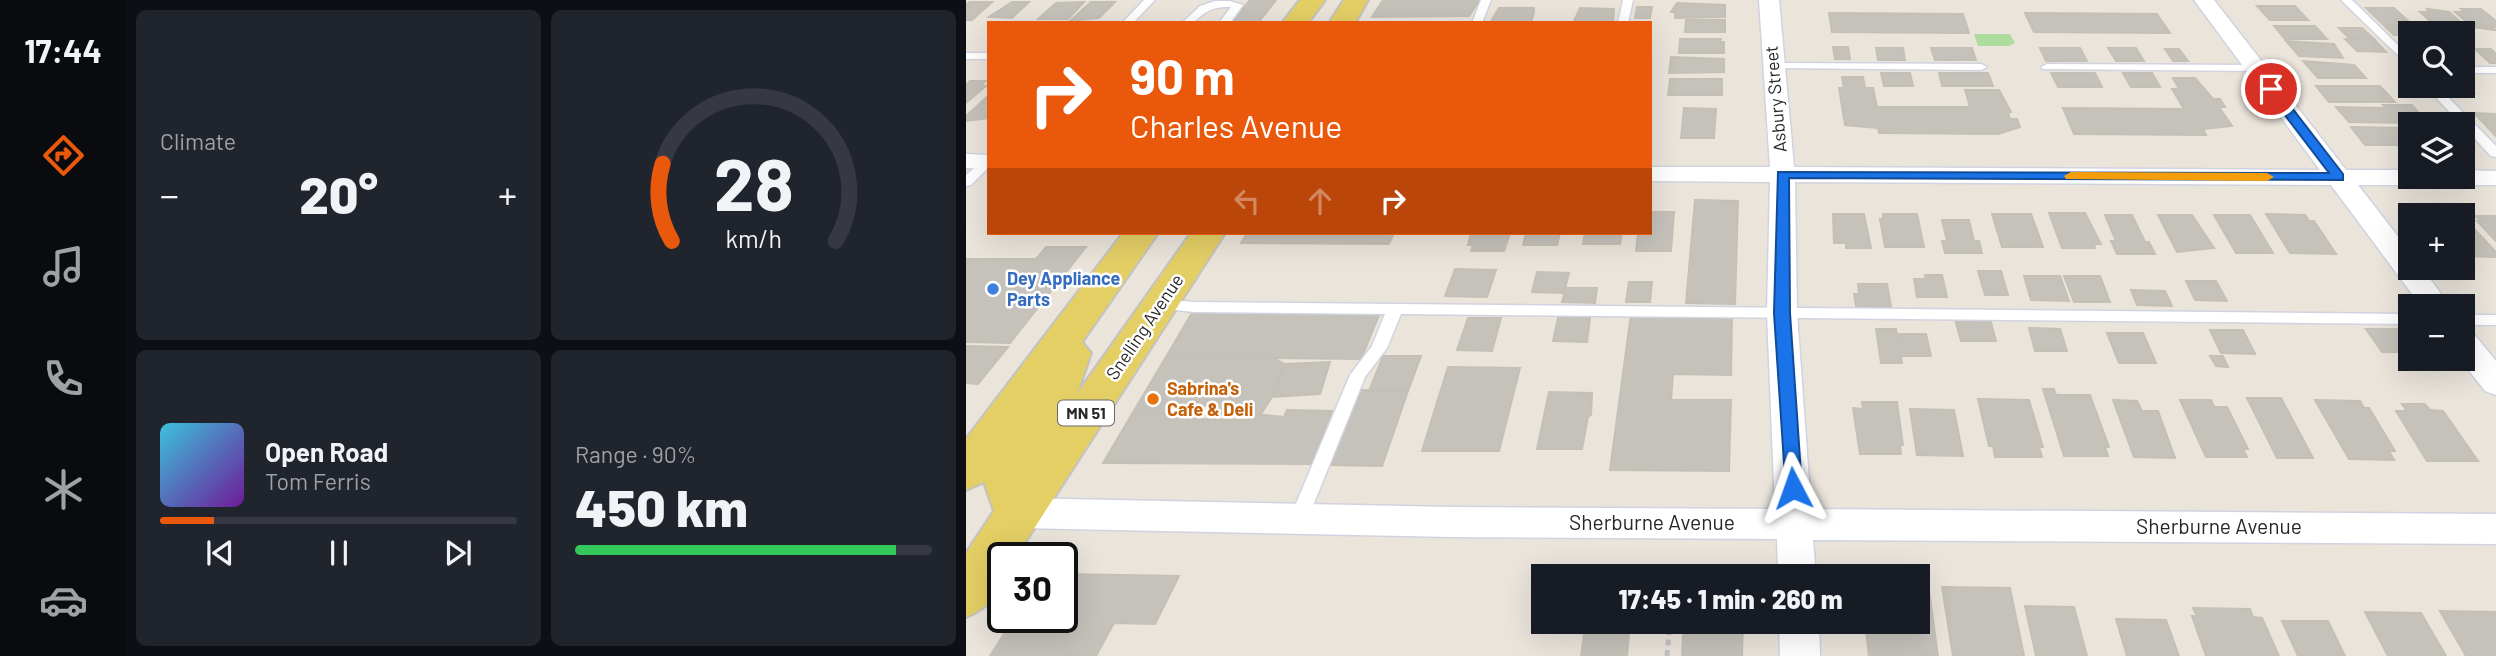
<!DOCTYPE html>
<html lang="en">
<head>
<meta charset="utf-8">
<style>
	body { margin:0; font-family:Barlow,sans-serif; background:#20242c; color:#f1f3f6; height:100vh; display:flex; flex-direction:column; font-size:26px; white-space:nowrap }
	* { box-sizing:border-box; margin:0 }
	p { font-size:23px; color:#9ea1a6 }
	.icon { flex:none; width:38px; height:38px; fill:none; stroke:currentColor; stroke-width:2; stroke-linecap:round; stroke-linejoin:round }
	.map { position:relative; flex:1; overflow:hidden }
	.sheet { display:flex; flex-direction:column; gap:10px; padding:10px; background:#0d0f14; width:840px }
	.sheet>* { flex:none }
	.guide { position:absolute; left:21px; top:21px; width:665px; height:214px; border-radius:0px; box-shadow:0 7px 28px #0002; background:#ea580c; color:#fff; overflow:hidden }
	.tools { position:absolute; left:1432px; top:21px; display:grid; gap:14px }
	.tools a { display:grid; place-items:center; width:77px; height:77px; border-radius:0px; background:#171b24; box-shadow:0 7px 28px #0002; font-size:35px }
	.speed { position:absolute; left:21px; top:542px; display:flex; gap:14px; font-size:35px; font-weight:700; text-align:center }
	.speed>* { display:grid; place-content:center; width:91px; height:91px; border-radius:50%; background:#171b24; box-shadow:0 7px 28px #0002; line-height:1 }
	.speed .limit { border:4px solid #111; border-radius:10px; background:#fff; color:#111 }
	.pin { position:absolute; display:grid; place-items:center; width:60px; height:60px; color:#fff; margin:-30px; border:4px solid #fff; border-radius:50%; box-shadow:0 2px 7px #0007 }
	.me { position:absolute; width:77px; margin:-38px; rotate:356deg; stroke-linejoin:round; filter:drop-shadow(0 0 5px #0008) }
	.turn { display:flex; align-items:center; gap:24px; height:147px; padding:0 28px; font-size:32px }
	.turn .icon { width:91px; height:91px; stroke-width:2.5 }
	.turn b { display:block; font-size:49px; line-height:60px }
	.lanes { display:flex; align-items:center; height:66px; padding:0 28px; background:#0003; justify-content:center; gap:35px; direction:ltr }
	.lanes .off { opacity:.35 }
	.big { font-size:52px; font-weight:800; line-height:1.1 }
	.sheet .tile { flex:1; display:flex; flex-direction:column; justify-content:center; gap:10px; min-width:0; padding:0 24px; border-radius:10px; background:#20242c }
	.sheet .dial { align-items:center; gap:0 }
	.dial svg { height:182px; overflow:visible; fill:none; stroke:#363941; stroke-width:7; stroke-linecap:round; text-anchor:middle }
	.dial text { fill:#f1f3f6; stroke:none }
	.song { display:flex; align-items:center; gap:21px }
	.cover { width:84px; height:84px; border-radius:10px; background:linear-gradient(135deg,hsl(190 70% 55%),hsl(280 70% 35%)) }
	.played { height:7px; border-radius:4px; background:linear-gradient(90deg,#ea580c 15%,#363941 15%) }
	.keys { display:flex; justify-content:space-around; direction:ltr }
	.heat { display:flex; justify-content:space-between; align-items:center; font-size:38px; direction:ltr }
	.charge { height:10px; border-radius:5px; background:linear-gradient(90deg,#34c759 90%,#363941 0) }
	.sheet .tiles { flex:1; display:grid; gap:10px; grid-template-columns:repeat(2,1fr) }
	.trip { position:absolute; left:565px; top:564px; width:399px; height:70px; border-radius:0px; background:#171b24; box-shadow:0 7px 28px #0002; font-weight:800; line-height:70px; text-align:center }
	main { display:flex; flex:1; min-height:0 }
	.tab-bar { display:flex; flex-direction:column; width:126px; justify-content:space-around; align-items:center; background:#090b0e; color:#9ea1a6 }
	.tab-bar .icon { width:49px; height:49px }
	.tab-bar .active { color:#ea580c }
	.tab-bar b { font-size:32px; color:#f1f3f6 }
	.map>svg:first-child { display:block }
	.green { fill:#aedc9c }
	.building { fill:#c5c1bb; stroke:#c5c0b5; stroke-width:2 }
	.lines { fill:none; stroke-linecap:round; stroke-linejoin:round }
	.lane-casing { stroke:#d1d3e0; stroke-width:3 }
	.street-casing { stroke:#d1d3e0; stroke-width:3 }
	.primary-casing { stroke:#c3c3c3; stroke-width:4 }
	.path { stroke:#c3c3c3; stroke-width:5; stroke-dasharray:6 4.5; stroke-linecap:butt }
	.lane { fill:#fff; fill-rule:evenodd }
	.street { fill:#fff; fill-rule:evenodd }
	.primary { fill:#e4cf65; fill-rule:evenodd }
	.route { fill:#1a73e8; stroke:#114b97; stroke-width:2 }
	.slow { fill:#f59e0b }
	.shop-dot { fill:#3f7fe0; stroke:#fff; stroke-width:2.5 }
	.food-dot { fill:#e8710a; stroke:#fff; stroke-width:2.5 }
	.labels { text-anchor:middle; stroke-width:5; stroke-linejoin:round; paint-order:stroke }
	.shield { fill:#fff; stroke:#686868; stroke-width:2 }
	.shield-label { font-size:16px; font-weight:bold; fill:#282828 }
	.street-label { font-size:18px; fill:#282828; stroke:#fff }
	.shop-label { font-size:18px; font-weight:bold; fill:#366cbe; stroke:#fff; text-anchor:start }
	.food-label { font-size:18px; font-weight:bold; fill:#c56008; stroke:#fff; text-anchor:start }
	.near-street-label { font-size:21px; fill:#282828; stroke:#fff }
</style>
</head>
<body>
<main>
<nav class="tab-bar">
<b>17:44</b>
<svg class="icon active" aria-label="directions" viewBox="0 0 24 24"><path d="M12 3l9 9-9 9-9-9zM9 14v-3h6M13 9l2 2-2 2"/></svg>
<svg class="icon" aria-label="music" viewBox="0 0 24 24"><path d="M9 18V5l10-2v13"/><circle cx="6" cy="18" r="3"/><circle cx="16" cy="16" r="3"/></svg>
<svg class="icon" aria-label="phone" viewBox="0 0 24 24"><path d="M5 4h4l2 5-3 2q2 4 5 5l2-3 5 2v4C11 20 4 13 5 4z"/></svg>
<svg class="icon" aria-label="climate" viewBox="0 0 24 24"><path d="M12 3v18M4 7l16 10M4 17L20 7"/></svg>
<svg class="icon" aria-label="car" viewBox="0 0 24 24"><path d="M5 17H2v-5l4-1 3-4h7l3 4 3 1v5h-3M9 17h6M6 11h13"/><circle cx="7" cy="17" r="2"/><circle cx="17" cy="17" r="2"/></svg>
</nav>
<section class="sheet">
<div class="tiles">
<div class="tile"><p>Climate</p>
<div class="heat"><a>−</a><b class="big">20°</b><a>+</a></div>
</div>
<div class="tile dial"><svg viewBox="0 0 100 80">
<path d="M14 69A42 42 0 1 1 86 69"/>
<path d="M14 69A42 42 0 0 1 10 35" stroke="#ea580c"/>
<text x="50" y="56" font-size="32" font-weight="700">28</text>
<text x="50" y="72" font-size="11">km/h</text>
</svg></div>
<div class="tile">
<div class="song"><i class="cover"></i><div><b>Open Road</b><p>Tom Ferris</p></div></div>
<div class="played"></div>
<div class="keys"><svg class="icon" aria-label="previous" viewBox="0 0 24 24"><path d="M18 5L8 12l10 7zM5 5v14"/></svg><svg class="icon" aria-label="pause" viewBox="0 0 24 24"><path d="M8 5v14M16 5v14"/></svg><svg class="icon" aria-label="next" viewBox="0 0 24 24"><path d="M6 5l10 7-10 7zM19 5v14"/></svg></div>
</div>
<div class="tile"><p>Range · 90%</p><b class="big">450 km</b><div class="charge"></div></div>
</div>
</section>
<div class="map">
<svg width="1530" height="656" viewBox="0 0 1530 656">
	<rect width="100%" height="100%" fill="#eae4db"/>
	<path class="green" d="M1008 34H1044L1049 43 1043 46H1012Z"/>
	<path class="building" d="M284 0H310L292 23H266Z
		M417 0H514L503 16 406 17Z
		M4 2H26L6 20H0V4Z
		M46 2H63L46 18 23 17Z
		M118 2 102 19H72L90 3Z
		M125 2H149L133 18 104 21Z
		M711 3 759 5V17L709 18V12H705Z
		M1291 6H1329L1342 20H1304Z
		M671 7H686L684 18H669Z
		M533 8H568V12L565 23H524Z
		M614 8 648 9 647 23H607Z
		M1400 8H1428L1455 33 1428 35Z
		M1461 9 1483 12 1499 26H1470L1454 12H1463Z
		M1495 9H1515L1530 21V27H1526L1529 30 1507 27 1489 12H1498Z
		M863 13 997 14 1003 33 866 32Z
		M1059 13 1191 14 1204 33 1068 32Z
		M720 20H759V32H719Z
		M1308 26H1349L1361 39H1319Z
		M1373 28H1396L1408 39H1384Z
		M714 39H755L754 42H758V53H713Z
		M1379 39H1408L1420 52 1391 51Z
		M1320 41 1368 44 1377 58 1333 56Z
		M867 47H882L884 59H869Z
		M910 48H937L939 60H912Z
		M965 48H1006L1010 60H969Z
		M1074 48H1114L1121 61H1080Z
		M1142 48H1170L1178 61H1150Z
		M1199 49H1213L1222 61H1207Z
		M1509 49H1525L1530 54V63H1524Z
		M705 57 758 59V72L703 73Z
		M1337 61 1388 65 1400 78H1352Z
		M915 73H944L947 86H918Z
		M973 73H1022L1027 86H976Z
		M1085 73H1129L1136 87H1092Z
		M1157 73H1186L1194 87H1165Z
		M876 77H897L899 88H907L911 107H1004L999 90H1033L1045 112H1042L1044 119H1051L1054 127 1032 134 913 133 912 128 879 125 873 88H878Z
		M1207 78H1229L1247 99H1254L1259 107H1253L1266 126 1237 129 1240 135 1108 134 1097 108 1218 109 1206 89H1213Z
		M704 79H756V95H702Z
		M4 81H20L14 86H20L0 103V85Z
		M1496 82 1508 93H1486L1479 86H1496Z
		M1350 86H1414L1429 102H1363Z
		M23 95V118L0 121V116Z
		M1417 105H1446L1458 119 1433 121 1436 123 1383 122 1370 107 1420 108Z
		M718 108 750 109 748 138H715Z
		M1508 113 1530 114V136Z
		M1385 127 1444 128V145H1399Z
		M1496 128H1499L1512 141H1496Z
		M729 200 772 201 769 304 720 303Z
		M684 212H708L705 251H670L672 233H684Z
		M1083 213H1119L1135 244H1128L1129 248H1096Z
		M867 214H898L905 248H880V243H868Z
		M917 214H951L958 247H919L914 219H917Z
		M1026 214H1065L1077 247H1036Z
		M1300 214 1339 215 1343 221H1348L1370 254 1324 253Z
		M1139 215H1166L1179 242H1183L1189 254H1151L1145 241H1150Z
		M1192 215H1226L1248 248 1211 252Z
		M1248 215H1284L1307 253H1270Z
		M1496 216 1530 252V257L1496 256Z
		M1509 216H1530V241L1511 221H1515Z
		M976 220H1003L1008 241H1013L1016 253H979L976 241H981Z
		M281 233H428L423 244 275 243Z
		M505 233H544L538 251H505L507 245H502Z
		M560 233H594L591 245H557Z
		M619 233H656L654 244H617Z
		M80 247H120L44 343 0 342V259H70Z
		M489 269 530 270 521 297 479 296Z
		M1012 271H1035L1042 295H1019Z
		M571 272 603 273 598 293 566 292Z
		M959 275H976L981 297H951L948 279H960Z
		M1058 276H1094L1103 301 1065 300Z
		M1098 276H1134L1144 302H1108Z
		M1220 281H1250L1261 301 1229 300Z
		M663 282H686L684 302H660Z
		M892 284H921L925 307 890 306 888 294H893Z
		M600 288H631L629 303 596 302Z
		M1165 290 1199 291 1206 306 1171 305Z
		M227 311 414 313 395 359 200 357Z
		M665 314 766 316 765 375 707 374 705 400H765L763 471 644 470Z
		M502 318H535L526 351 491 350Z
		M592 318H624L621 342 587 341Z
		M989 319H1024L1030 341H995Z
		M1063 328 1094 329 1101 351H1069Z
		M910 329H930L936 363H915Z
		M1400 329H1432L1444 345V352H1416Z
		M1244 330H1277L1289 354 1255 353Z
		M1141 333H1177L1190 363H1153Z
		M933 334H960L965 356H937Z
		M0 346 42 347 12 384 0 383Z
		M417 356H455L442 391H403Z
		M1244 356H1257L1262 367 1250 366Z
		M200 357 308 358 318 364 306 397 295 414 242 413 246 406H214L210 414H166Z
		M364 362 354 394 306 397 318 364Z
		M482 367 554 368 533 451H456Z
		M1077 389H1088L1090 395H1124L1143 447H1139L1142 456H1098Z
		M393 390 442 391 416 466 362 465Z
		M583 392 626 393 625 415 622 417 616 449H571Z
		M1281 398H1315L1347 458H1311Z
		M1012 399 1063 400 1077 447H1073L1076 457H1029L1027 446H1023Z
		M1147 400 1171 401 1176 411H1192L1209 458 1168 457Z
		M1214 400H1245L1248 407H1261L1282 449H1277L1281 457H1240Z
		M1349 400 1394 401 1398 408H1403L1429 451H1423L1428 460 1383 459Z
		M896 402H931L937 445H934L935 454H894L887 408 897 409Z
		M1436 404H1459L1464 410 1477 411 1512 461H1461L1430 411H1441Z
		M944 409 988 410 997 456 951 455Z
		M321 410 366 411 345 464 137 463 166 414H232L230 419 280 420 290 414 318 417Z
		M96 574 213 576 189 624 148 623 130 656H24L48 618H96Z
		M976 587 1044 588 1058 656H987Z
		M952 591H963L972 656H903L899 621H952Z
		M1059 606 1108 607 1121 656H1070Z
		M1227 608 1284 609 1287 617 1296 618 1313 656H1240L1226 616H1231Z
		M1474 611 1530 612V656H1500Z
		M1399 612 1455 613 1480 656H1422Z
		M1150 619 1200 620 1213 656H1161Z
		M620 621H664L661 656H615Z
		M718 621H777L776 656H716Z
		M1316 621H1362L1379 656H1332Z"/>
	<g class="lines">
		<g class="lane-casing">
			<path id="lane" d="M178 0H189L167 23H156Z
				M515 0H525L516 23H506Z
				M657 0H667L662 23H652Z
				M1375 0H1386L1444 57V67Z
				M249 1H264L277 5 264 23H253L265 7C248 6 239 11 227 23H216L234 6Z
				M0 53H23V59H0Z
				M807 63 1015 64 1021 67 1015 70 803 68V64Z
				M1081 64 1290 65 1296 68 1290 71 1077 69 1075 67Z
				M1496 67H1530V73H1496Z
				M1459 86H1471L1530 146V157L1525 156Z
				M23 156V167L5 185 0 186V175Z
				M194 299 228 302 1444 314V324L435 314 421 348 399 377 342 518 340 524 333 526 326 524 324 518 384 375 406 346 419 314 228 312 189 308 186 304Z
				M1496 315H1530V325H1496Z"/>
		</g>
		<g class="street-casing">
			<path id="street" d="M793 0H813L828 167 1354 170 1228 0H1248L1380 170H1444V177H1496V170L1530 171V185H1392L1444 252V268H1456L1484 306H1455L1365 185 829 182 831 313 845 509 1530 514V544L847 540 850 576H812L811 539 486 537 52 528 39 524 34 513 39 502 52 498 486 507 809 509 801 313 804 182 684 181V167H804Z
				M0 154 23 155V169L0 168Z
				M1496 329 1507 333 1530 361V395L1519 391 1494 359Z
				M813 621H853L854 656H814Z"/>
		</g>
		<g class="primary-casing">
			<path id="primary" d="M334 0H359L342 23H316Z
				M378 0H402L389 23H363Z
				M157 233H192L116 342 125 353 111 394 225 233H259L49 558H37C37 586 27 607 0 617V553L28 511 18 482 0 490V439Z"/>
		</g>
		<path class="path" d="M701 656 704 621"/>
		<use href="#lane" class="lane"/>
		<use href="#street" class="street"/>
		<use href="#primary" class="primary"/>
	</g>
	<path class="route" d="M1305 85 1309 86 1377 174V180L823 178 824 313 836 488 833 493H820L808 313 812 172 1363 173 1299 89Z"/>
	<path class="slow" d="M1105 172 1301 173 1308 177 1301 181 1100 179 1098 176Z"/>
	<circle class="shop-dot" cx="27" cy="289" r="7"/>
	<circle class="food-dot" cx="187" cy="399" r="7"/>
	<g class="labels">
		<rect class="shield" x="92" y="400.5" width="56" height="25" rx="5"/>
		<g class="shield-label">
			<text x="120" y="419">MN 51</text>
		</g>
		<g class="street-label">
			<text transform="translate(810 99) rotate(-95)" y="6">Asbury Street</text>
			<text transform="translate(179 327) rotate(-56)" y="6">Snelling Avenue</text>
		</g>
		<g class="shop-label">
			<text x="41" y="285">Dey Appliance<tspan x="41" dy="21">Parts</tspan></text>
		</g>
		<g class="food-label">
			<text x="201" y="395">Sabrina's<tspan x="201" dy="21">Cafe &amp; Deli</tspan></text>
		</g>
		<g class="near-street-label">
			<text x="686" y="530">Sherburne Avenue</text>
			<text x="1253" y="534">Sherburne Avenue</text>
		</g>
	</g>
</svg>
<div class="tools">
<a><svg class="icon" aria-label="search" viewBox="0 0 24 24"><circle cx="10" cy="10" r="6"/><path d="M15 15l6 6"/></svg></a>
<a><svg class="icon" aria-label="layers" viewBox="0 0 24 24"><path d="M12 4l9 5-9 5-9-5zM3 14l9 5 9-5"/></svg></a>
<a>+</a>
<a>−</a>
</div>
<div class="speed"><div class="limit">30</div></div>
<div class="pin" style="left:1305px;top:89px;background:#d93025"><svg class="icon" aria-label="arrive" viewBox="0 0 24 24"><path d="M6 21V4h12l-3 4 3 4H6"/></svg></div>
<svg class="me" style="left:827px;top:488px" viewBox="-20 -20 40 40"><path d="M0-17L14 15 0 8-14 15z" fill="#1a73e8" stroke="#fff" stroke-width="4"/></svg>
<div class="trip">17:45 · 1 min · 260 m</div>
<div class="guide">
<div class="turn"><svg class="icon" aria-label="right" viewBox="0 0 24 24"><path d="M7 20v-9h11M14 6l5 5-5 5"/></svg><div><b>90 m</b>Charles Avenue</div></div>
<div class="lanes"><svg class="icon off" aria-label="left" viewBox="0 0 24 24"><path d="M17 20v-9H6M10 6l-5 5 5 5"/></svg><svg class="icon off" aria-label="ahead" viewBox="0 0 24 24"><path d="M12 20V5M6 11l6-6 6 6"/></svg><svg class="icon" aria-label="right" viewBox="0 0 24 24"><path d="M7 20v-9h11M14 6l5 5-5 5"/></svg></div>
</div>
</div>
</main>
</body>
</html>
